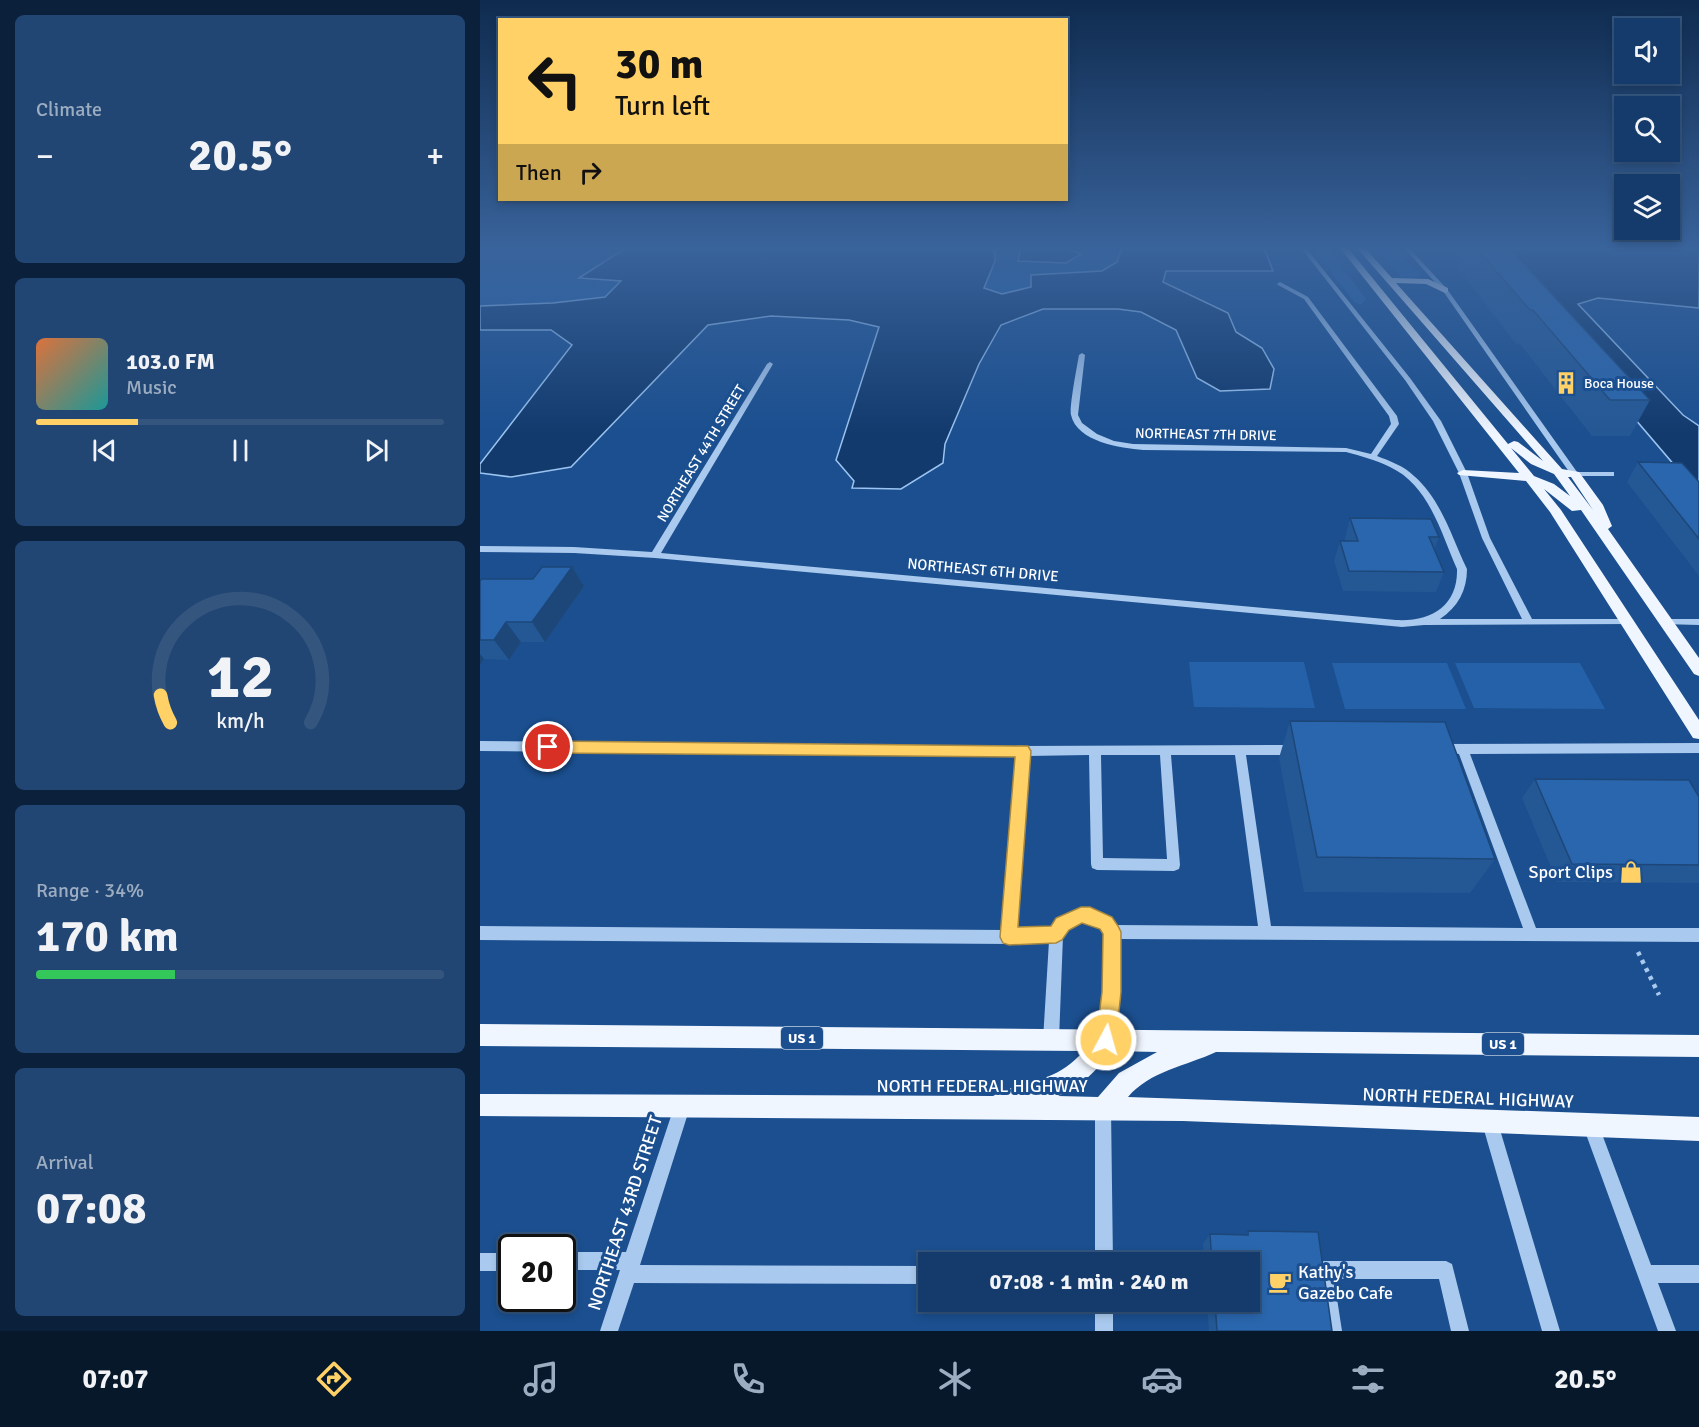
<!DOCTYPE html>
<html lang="en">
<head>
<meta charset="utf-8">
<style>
	body { margin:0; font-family:Signika,sans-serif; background:#214673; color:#f1f3f6; height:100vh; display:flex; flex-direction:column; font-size:22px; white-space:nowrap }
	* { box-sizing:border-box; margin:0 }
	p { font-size:20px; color:#9dadc1 }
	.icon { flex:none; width:33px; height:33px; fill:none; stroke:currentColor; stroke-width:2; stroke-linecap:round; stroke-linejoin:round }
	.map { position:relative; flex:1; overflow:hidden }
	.details { display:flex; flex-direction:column; gap:15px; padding:15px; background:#0b203b; width:480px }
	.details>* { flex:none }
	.hud { position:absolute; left:18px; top:18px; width:570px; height:183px; border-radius:0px; box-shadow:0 3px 9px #0003,0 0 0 2px #33557e; background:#ffd166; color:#111; overflow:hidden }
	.controls { position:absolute; left:1134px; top:18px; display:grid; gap:12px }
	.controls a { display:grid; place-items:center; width:66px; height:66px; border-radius:0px; background:#143b6b; box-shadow:0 3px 9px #0003,0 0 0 2px #33557e; font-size:30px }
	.speed { position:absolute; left:18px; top:1234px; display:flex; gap:12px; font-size:30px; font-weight:700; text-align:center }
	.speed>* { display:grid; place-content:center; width:78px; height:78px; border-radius:50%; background:#143b6b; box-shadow:0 3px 9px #0003,0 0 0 2px #33557e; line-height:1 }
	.speed .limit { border:3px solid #111; border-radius:9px; background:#fff; color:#111 }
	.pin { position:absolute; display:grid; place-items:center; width:51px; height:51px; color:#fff; margin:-26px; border:3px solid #fff; border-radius:50%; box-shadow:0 2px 6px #0007 }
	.me { position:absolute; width:66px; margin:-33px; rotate:6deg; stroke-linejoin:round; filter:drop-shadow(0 0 4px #0008) }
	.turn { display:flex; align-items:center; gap:21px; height:126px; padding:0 18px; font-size:27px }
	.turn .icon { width:78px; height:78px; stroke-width:2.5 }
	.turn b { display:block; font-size:42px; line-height:51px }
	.then { display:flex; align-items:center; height:57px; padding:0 18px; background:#0003; gap:12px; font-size:22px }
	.big { font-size:45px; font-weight:700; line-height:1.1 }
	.details .widget { flex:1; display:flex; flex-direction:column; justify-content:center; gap:9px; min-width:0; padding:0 21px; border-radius:9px; background:#214673 }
	.details .dial { align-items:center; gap:0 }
	.dial svg { height:156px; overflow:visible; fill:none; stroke:#33557e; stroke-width:7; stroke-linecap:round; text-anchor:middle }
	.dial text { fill:#f1f3f6; stroke:none }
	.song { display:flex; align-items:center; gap:18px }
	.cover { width:72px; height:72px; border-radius:9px; background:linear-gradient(135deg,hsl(20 70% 55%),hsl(180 70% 35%)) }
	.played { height:6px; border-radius:3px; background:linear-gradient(90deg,#ffd166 25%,#33557e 25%) }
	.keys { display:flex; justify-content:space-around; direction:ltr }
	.heat { display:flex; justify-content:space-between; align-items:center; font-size:33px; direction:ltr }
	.charge { height:9px; border-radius:4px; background:linear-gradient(90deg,#34c759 34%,#33557e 0) }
	.trip { position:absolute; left:438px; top:1252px; width:342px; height:60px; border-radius:0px; background:#143b6b; box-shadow:0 3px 9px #0003,0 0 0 2px #33557e; font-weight:700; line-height:60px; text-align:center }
	.dock { display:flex; height:96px; justify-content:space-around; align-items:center; background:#08182b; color:#9dadc1 }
	.dock .icon { width:42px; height:42px }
	.dock .on { color:#ffd166 }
	.dock b { font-size:27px; color:#f1f3f6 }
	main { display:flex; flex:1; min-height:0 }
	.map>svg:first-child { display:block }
	.green { fill:#2461a8 }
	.water { fill:#123a6d; stroke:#9cc4f0; stroke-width:1.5 }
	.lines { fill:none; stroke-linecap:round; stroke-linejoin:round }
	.path { stroke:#a9c9ee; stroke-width:4.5; stroke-dasharray:4 5; stroke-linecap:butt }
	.minor { fill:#a9c9ee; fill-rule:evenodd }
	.major { fill:#f0f6ff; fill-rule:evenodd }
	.wall { fill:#245895 }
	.shaded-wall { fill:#1d4779 }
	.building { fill:#2a66ad; stroke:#1d4779; stroke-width:1.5 }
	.route { fill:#ffd166; stroke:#a68842; stroke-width:1.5 }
	.labels { text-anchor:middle; stroke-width:6; stroke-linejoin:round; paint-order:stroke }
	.far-poi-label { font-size:14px; fill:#fff; stroke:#1b4f8f; text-anchor:start }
	.far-street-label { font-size:14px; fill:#fff; stroke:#1b4f8f }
	.shield { fill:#1b4f8f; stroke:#bbcadd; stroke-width:1.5 }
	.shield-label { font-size:14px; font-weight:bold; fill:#fff }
	.street-label { font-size:15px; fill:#fff; stroke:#1b4f8f }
	.near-poi-label { font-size:18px; fill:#fff; stroke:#1b4f8f; text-anchor:end }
	.near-street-label { font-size:18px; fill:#fff; stroke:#1b4f8f }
</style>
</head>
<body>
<main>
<section class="details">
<div class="widget"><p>Climate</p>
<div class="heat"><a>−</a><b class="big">20.5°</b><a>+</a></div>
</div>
<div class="widget">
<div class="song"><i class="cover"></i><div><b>103.0 FM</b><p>Music</p></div></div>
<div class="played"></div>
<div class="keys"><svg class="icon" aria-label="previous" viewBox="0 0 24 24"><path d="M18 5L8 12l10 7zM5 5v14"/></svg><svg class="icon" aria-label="pause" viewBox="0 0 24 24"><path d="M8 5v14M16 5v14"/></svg><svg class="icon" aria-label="next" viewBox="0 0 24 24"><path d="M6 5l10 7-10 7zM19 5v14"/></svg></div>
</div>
<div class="widget dial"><svg viewBox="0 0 100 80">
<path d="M14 69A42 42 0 1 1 86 69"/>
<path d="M14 69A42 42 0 0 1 9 55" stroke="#ffd166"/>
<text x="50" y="56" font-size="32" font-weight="700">12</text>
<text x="50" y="72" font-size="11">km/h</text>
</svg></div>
<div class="widget"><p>Range · 34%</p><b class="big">170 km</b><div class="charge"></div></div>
<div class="widget"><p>Arrival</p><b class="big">07:08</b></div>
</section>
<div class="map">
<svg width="1219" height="1331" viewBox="0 0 1219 1331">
	<rect width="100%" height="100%" fill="#1b4f8f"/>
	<path class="green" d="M0 248H541L538 261 601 254 585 248H642L637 262 622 271 551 275V287L522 294 504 288 125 297 73 303 0 306Z
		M832 248H848L886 299 881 304 875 303Z
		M894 248H913L919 253H927L930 256 923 259 942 274 933 278 921 277Z
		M709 662H824L835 708 714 707Z
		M852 663H967L986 709H865Z
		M975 663H1100L1125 709 994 708Z"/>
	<path class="water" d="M146 248H508L515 252V261L504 288 522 294 551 287V275L622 271 637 262 642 248H784L793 271H686L683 282 748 313 756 332 782 348 794 369 790 389 740 391 717 378 696 330 661 312 638 309H563L521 325 499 364 465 444 463 463 421 489 372 488 374 481 356 460 399 327 369 320 291 316 228 325 91 467 31 477 0 473V464L92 345 71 330H0V306L73 303 125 297 141 281 99 278Z
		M541 248H585L601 254 586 263 538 261Z
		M1009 248H1219V308L1118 298 1098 304 1203 415 1219 426V494Z"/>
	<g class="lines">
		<path class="path" d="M1158 952 1179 995"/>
		<path class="minor" d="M821 248H826L930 378 961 421 987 473 1010 538 1052 619H1147L1152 622 1151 624 944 625 922 627 175 558 94 553 0 552V546L94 547 172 552 287 364 290 362 293 364 181 553 916 620C951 622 978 606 977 569 961 533 949 485 910 467 896 460 881 456 866 452L663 450C641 448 597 442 591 415 589 408 597 366 599 355L602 353 605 355 598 415 602 423 617 434 634 441 653 444 866 448 891 454 911 424 909 416 824 299 798 285 797 284 800 282 828 297 917 416 919 424 897 456C910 461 924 466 934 476 961 499 972 538 987 569 987 590 978 607 960 619H1042L1002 538 979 473 953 421 925 380Z
			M924 248H929L967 289 1097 472H1134V476H1092L963 291Z
			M1186 619H1219V625L1182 624 1181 622Z
			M0 741 512 746 814 745 818 747 820 750 818 753 814 755H766L791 926 1043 928 979 754 958 752 956 749 958 746 962 744 1219 743V753L990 754 1056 928H1219V942L639 939 638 992 634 1040 631 1045 626 1048 621 1045 618 1040 624 992 625 934C610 918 596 916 583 936L579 1040 576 1045 571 1048 566 1045 563 1040 569 941 529 944 0 940V926L523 930 537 756 0 751ZM609 755 611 864 612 868 617 870 694 871 699 869 700 865 691 755H755L778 926 635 925C632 922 629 917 625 914 608 902 583 913 572 928L536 930 548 756ZM621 755H680L687 859 623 858Z
			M202 1099 208 1101 210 1107 160 1265 448 1266V1284L154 1283 138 1331H120L140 1270H82V1252H146L194 1107 196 1101Z
			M623 1101 629 1103 631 1109 633 1263H615V1109L617 1103Z
			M1010 1115 1016 1117 1018 1123 1080 1331H1062L1002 1123 1004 1117Z
			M1111 1118 1117 1120 1119 1126 1171 1265H1219V1283H1178L1196 1331H1178L1103 1126 1105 1120Z
			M0 1253H32V1271H0Z
			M844 1261H966L972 1264 989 1331H971L959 1279H854L862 1331H844L835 1270 838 1264Z
			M615 1302H633V1331H615Z"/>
		<path class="major" d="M860 248H868L1028 444 1034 441 1038 442 1063 461 877 248H885L912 278 948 279 968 288V292L965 293 946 284 916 283 1082 469 1099 472 1123 505 1132 526 1128 529 1219 658V676L1214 674 1101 510 1092 511 1064 489 1081 510 1219 720V739L1213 738 1070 512 1046 481 979 475 977 473 983 470 1039 473ZM1031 448 1051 464 1074 474 1090 496 1074 484 1054 476ZM1088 477H1091L1113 510Z
			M0 1024 1219 1035V1057L736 1052C706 1066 670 1071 648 1097L1219 1117V1141L703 1121 0 1116V1094L513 1096C548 1076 571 1087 604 1051L0 1046ZM631 1051 677 1052 639 1073 618 1097 578 1096C601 1086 616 1072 631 1051Z"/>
	</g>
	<path class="wall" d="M968 248H1029L1170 400 1150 436H1112L1040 344H1036L978 268 979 263Z
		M1158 462 1219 482V576L1147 482Z
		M870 518 959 537 954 550 964 572 956 592 863 591 854 561 860 541H866L865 538Z
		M92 567 104 586 65 642H41L29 660 4 659 0 665V581L53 579Z
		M810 721 1015 859 990 893 824 892 799 758Z
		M1055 779 1219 797V883L1077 882 1042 798Z
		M768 1231 852 1331H729L727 1302H770V1263H724L723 1244 730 1234 765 1235Z"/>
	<path class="shaded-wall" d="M92 567 104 586 65 642 52 622Z
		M26 622 41 642 29 660 14 640Z
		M0 654 4 659 0 665Z"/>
	<path class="building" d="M996 248H1029L1170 400H1130L1053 310H1050Z
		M1158 462 1202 463 1219 482V539Z
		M870 518 951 519 959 537H949L964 572 869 571 860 541H878Z
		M62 567H92L52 622H26L14 640H0V581L2 579H53Z
		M810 721 965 722 1015 859 837 857Z
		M1055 779 1209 780 1219 797V865L1092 864Z
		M768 1231 838 1232 852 1331H737L735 1302H770V1263H732L730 1234 768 1235Z"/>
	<linearGradient id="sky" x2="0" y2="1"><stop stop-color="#0f2b4f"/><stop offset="0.57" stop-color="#39639b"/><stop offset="1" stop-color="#39639b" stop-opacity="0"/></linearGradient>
	<rect width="1219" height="434" fill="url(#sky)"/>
	<path class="route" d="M68 741 548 746 551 751 538 927 571 926 576 918 601 907H610L632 917 638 926 641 932V992L636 1040 633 1047 626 1050 619 1047 616 1040 622 992 623 934 620 929 602 923 589 930 582 940 576 943 529 945 523 943 520 937 535 757 68 753 62 751 60 747 62 743Z"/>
	<defs>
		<g id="building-bare" transform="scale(1.8)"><path d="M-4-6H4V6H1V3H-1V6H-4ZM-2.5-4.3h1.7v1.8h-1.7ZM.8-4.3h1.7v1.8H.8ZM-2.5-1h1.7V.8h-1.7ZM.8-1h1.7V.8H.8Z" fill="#ffd166" stroke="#1b4f8f" stroke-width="2.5" paint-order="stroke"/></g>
		<g id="shop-bare" transform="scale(1.8)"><path d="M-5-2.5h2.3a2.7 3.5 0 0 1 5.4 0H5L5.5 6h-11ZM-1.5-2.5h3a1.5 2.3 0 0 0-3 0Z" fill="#ffd166" stroke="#1b4f8f" stroke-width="2.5" paint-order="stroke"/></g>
		<g id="cafe-bare" transform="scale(1.8)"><path d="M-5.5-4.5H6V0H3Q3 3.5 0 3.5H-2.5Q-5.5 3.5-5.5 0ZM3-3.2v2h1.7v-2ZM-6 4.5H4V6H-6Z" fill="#ffd166" stroke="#1b4f8f" stroke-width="2.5" paint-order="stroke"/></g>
	</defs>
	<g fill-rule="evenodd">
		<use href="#building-bare" x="1086" y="383"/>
		<use href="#shop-bare" x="1151" y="872"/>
		<use href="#cafe-bare" x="800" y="1282"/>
	</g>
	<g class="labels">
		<g class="far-poi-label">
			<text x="1104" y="388">Boca House</text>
		</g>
		<g class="far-street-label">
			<text transform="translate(726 434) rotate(1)" y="5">NORTHEAST 7TH DRIVE</text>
			<text transform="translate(221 453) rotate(-59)" y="5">NORTHEAST 44TH STREET</text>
		</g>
		<g class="shield">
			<rect x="301" y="1027" width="42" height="22" rx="4.5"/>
			<rect x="1002" y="1033" width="42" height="22" rx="4.5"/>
		</g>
		<g class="shield-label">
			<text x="322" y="1043">US 1</text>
			<text x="1023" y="1049">US 1</text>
		</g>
		<g class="street-label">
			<text transform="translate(503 570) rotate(5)" y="5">NORTHEAST 6TH DRIVE</text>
		</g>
		<g class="near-poi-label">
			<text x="1133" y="878">Sport Clips</text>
			<text x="818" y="1278" text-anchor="start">Kathy's<tspan x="818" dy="21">Gazebo Cafe</tspan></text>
		</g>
		<g class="near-street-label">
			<text x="502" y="1092">NORTH FEDERAL HIGHWAY</text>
			<text transform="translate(988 1098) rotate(2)" y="6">NORTH FEDERAL HIGHWAY</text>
			<text transform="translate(145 1213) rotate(-72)" y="6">NORTHEAST 43RD STREET</text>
		</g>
	</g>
</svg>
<div class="controls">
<a><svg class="icon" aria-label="sound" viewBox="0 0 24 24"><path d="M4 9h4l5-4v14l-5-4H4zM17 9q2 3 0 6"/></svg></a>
<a><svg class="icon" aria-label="search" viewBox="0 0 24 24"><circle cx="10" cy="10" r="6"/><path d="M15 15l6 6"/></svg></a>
<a><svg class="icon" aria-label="layers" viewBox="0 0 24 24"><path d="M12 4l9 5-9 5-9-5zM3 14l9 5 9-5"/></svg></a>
</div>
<div class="speed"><div class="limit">20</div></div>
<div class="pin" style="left:68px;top:747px;background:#d93025"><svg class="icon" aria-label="arrive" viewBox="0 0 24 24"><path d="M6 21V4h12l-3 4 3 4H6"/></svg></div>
<svg class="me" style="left:626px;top:1040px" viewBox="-20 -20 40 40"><circle r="17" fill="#ffd166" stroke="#fff" stroke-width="3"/><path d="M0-11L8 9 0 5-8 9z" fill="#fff"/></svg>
<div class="trip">07:08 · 1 min · 240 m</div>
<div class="hud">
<div class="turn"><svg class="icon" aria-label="left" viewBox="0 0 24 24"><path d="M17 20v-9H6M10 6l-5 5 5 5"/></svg><div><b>30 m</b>Turn left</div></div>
<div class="then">Then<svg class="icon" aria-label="right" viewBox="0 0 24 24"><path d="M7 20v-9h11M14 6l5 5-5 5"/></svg></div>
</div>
</div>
</main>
<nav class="dock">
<b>07:07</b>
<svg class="icon on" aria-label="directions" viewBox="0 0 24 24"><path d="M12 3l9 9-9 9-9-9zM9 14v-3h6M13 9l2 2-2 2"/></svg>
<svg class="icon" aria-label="music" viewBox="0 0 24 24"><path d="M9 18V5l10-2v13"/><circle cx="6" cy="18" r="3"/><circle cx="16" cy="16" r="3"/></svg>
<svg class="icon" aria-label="phone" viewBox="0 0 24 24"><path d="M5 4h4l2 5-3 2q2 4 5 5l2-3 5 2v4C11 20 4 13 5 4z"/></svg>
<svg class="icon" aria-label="climate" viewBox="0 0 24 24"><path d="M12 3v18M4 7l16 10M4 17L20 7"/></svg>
<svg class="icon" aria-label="car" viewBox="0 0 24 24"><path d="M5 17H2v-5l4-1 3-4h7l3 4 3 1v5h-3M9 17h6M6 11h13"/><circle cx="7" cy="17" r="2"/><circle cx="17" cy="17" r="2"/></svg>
<svg class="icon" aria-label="filters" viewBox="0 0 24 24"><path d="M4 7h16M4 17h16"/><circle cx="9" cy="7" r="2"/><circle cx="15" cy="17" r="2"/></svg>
<b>20.5°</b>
</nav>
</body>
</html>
